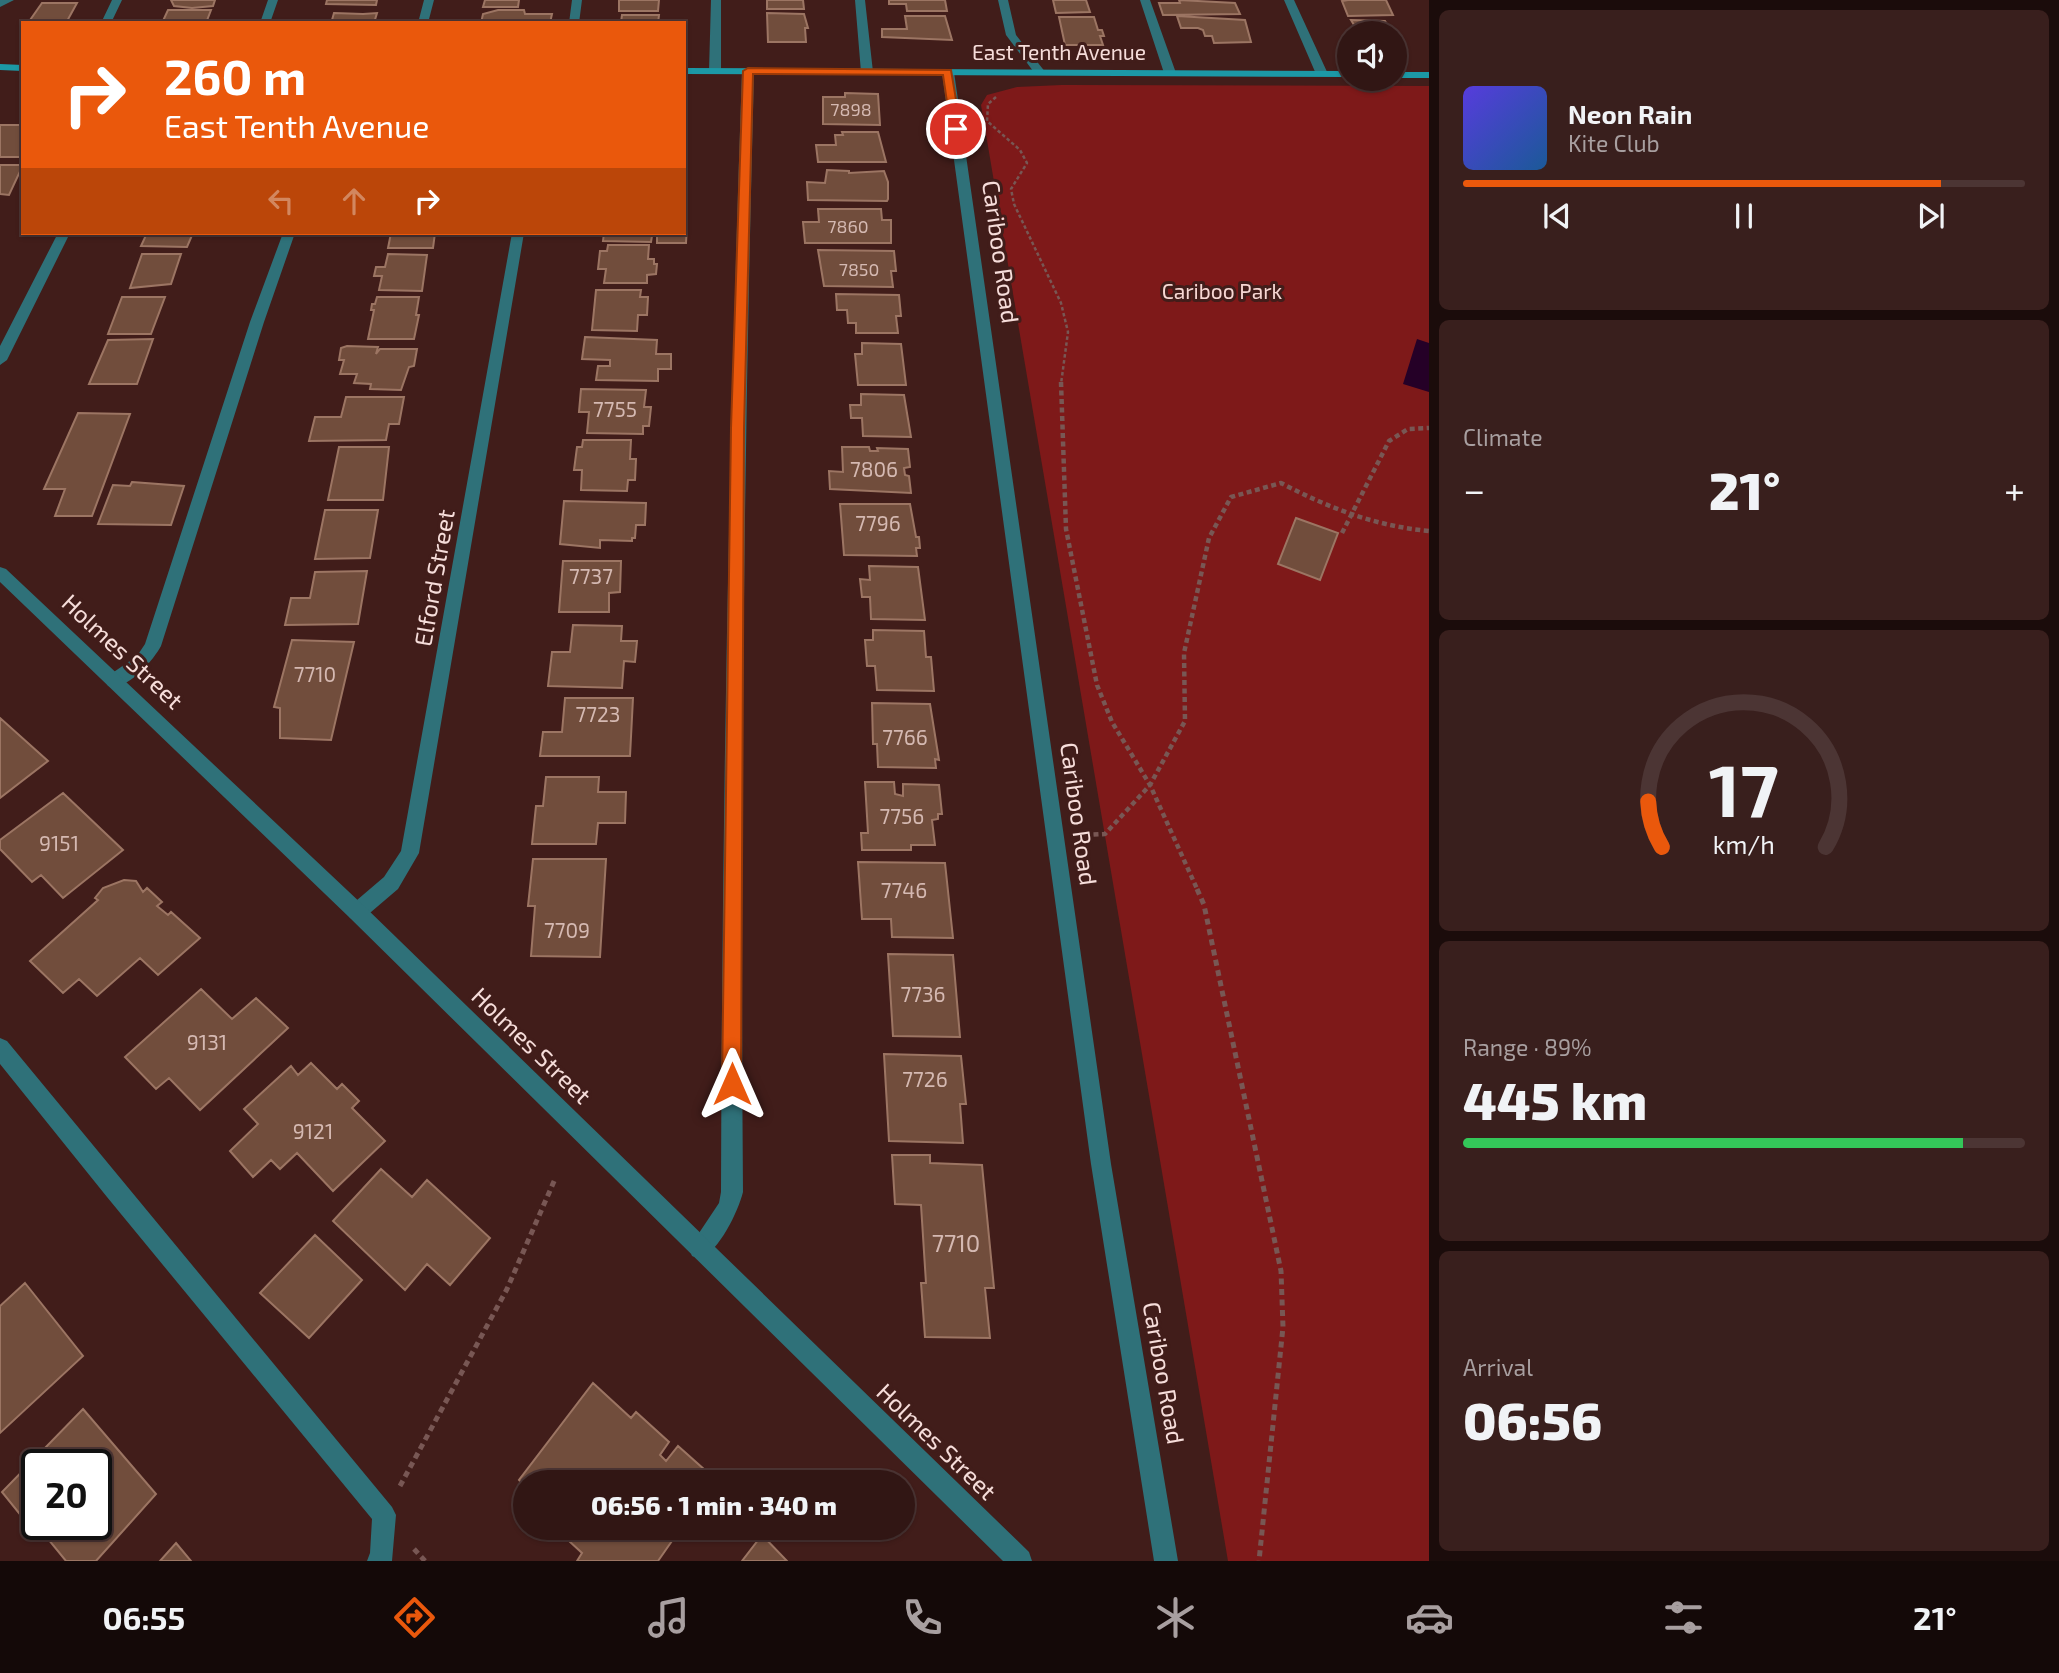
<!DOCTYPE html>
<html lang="en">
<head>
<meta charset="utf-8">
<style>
	body { margin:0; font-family:"Exo 2",sans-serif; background:#391f1d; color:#f1f3f6; height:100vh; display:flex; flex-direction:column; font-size:26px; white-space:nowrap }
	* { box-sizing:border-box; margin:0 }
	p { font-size:23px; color:#a89fa0 }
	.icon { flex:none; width:38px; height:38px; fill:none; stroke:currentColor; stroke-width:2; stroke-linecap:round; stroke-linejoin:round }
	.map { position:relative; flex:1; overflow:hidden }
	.drawer { display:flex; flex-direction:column; gap:10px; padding:10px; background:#1b0c0b; width:630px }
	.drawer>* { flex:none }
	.top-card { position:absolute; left:21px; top:21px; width:665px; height:214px; border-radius:0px; box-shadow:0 2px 5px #0004,0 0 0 2px #4c3534; background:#ea580c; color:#fff; overflow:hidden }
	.buttons { position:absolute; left:1337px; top:21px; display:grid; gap:14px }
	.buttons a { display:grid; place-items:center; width:70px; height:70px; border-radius:50%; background:#311614; box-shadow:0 2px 5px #0004,0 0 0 2px #4c3534; font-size:35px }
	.speed { position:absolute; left:21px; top:1449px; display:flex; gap:14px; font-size:35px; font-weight:700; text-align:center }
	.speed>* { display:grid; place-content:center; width:91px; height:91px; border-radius:50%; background:#311614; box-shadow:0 2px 5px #0004,0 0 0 2px #4c3534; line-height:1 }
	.speed .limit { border:4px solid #111; border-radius:10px; background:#fff; color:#111 }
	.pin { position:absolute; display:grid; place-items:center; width:60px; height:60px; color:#fff; margin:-30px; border:4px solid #fff; border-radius:50%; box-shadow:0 2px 7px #0007 }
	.me { position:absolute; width:77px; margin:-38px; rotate:0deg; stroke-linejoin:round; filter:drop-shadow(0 0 5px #0008) }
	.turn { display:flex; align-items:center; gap:24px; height:147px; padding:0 28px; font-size:32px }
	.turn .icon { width:91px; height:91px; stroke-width:2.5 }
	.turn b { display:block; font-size:49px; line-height:60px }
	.lanes { display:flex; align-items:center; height:66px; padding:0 28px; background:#0003; justify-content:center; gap:35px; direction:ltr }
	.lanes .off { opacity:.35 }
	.big { font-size:52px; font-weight:800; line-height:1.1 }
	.drawer .tile { flex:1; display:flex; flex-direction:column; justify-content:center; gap:10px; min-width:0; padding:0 24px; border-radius:10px; background:#391f1d }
	.drawer .dial { align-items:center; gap:0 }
	.dial svg { height:182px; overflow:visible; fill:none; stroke:#4c3534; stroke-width:7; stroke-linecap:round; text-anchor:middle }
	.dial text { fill:#f1f3f6; stroke:none }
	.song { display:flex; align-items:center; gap:21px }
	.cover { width:84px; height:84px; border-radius:10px; background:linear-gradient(135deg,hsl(250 70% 55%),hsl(210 70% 35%)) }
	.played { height:7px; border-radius:4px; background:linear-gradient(90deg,#ea580c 85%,#4c3534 85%) }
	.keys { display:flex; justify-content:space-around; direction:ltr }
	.heat { display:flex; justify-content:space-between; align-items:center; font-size:38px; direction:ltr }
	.charge { height:10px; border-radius:5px; background:linear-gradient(90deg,#34c759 89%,#4c3534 0) }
	.trip { position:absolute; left:513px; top:1470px; width:402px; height:70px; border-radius:35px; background:#311614; box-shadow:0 2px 5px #0004,0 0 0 2px #4c3534; font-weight:800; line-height:70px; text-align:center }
	.menu { display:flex; height:112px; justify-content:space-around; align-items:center; background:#140908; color:#a89fa0 }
	.menu .icon { width:49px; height:49px }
	.menu .current { color:#ea580c }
	.menu b { font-size:32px; color:#f1f3f6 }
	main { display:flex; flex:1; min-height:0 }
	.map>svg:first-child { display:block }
	.green { fill:#7e1919 }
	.water { fill:#250027 }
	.building { fill:#714d3c; stroke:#9c7563; stroke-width:2; fill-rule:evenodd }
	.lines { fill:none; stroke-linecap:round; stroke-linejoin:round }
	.path-far2 { stroke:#785754; stroke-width:2.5; stroke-dasharray:3.5 2.5; stroke-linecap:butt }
	.path-far1 { stroke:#785754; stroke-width:4.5; stroke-dasharray:5 3.5; stroke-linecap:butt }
	.path { stroke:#785754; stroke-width:5; stroke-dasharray:6 4.5; stroke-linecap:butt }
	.service { fill:#2f7179; fill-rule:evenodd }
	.minor { fill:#2f7179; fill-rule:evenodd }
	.tertiary { fill:#2f7179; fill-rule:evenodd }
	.secondary { fill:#1c99a6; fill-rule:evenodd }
	.route { fill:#ea580c; stroke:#983908; stroke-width:2 }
	.labels { text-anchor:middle; stroke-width:6; stroke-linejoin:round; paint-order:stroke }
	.far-number-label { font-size:18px; fill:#d5b9b2 }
	.far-street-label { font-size:21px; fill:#f6ddda; stroke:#411d1a }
	.far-park-label { font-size:21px; fill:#f7d7d3; stroke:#411d1a }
	.number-label { font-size:21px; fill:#d5b9b2 }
	.street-label { font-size:24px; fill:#f6ddda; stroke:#411d1a }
	.near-number-label { font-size:24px; fill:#d5b9b2 }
</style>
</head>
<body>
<main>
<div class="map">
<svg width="1429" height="1561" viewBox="0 0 1429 1561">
	<rect width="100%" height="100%" fill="#411d1a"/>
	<path class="green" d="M1062 85 1429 86V1561H1228L981 105 987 95 1017 87Z"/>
	<path class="water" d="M1417 339 1429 343V392L1403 384Z"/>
	<path class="building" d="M171 0H215L213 6 192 8 174 6Z
		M327 0H377L376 5 326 4Z
		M485 0H519L518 7H483Z
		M619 0H659L658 11H619Z
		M767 0H803L804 9H767Z
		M889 0H945L947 11H907L906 4H889Z
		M1053 0H1086L1090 12 1056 13Z
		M1179 0 1235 3 1240 14 1163 15 1159 3H1180Z
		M1348 0H1386L1393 15 1348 16 1342 1Z
		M42 3H77L66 23H28Z
		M168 10H211L206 23H162Z
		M498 10H524L525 14H552L550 23H481L483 14Z
		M334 13 363 14 377 13 374 23H324L332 20Z
		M767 13 804 14 808 28H805L806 42H768Z
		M622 15H659L658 23H607L621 22Z
		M905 16H945L952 40 882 37V29H907Z
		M1177 16 1245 20 1251 42 1214 43 1212 36H1205L1203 30 1198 28H1181Z
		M1059 17H1094L1098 30H1102L1104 36H1100L1103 45H1065Z
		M1351 20 1385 21 1392 33H1359Z
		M845 93 878 94 880 125 823 124V97H845Z
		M0 125H23V157H0Z
		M842 132H878L886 162H818L816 145H836L835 135H843Z
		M0 165H23L9 195 0 194Z
		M827 170 849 171V173L884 171 888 182V199L887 201 808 200 807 182 825 183Z
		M818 209H881L882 220H891V243H805L803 222H819Z
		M684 225H687L686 243H657V236H652L651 242 603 241 604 233H684Z
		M147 233H193L187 247 141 246Z
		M391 233H435L433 248H388Z
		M608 245H649L648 259H654V264H657L656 274 647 275V283H604L606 269H598L600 251H607Z
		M818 250 894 251 896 271H891L893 287 824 286Z
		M142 254H181L171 284 130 288Z
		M388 254 427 255 422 291 379 290 382 276H374L376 267H385Z
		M596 290H641L640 297H648L647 315H638L637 331 592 330Z
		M836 294 899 295 901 316H896L898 333H856V323H848L847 310H837Z
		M122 297H165L151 334H108Z
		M377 297H419L416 315H419L414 339H368L374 310H371L372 304H375Z
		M585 337 657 340 656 354H671V369H658V381L596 380 598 366H610V360L582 359Z
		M153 339 137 384H89L108 340Z
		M862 343 901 344 906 385H858L855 354H862Z
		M347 346 378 347 376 354 380 349H417L414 366 409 367 401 390 370 389 371 384 354 383 357 374H340L344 360H339L341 348Z
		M581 389 646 390 644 407H651L649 426H643V434L587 433 589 412H579Z
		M861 394 904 395 911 437 863 436 862 418H851L850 405H861Z
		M346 397H404L399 424H389L386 440 309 441 315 417H341Z
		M78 413 130 414 92 516H55L65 489H44Z
		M583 440H631L630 459H636L635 480H628L627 491 581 490 582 470H574L577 447H582Z
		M339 447H389L383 500H328Z
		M842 447H869L870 451H878L877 448 908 449 910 467 904 468 905 475 909 476 911 493 830 489 829 471 843 472Z
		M132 482 184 486 171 525 98 524 113 485 130 486Z
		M564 501 646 503 645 525H636L635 538H632V541L600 540V548L560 544Z
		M840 504H910L916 537H919L920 548H916L917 556 844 555Z
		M325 510H378L370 558 315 559Z
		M1296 518 1338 533 1320 580 1278 564Z
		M563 561H621L620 592 609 593V612H559Z
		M869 566 918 567 925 620 871 619 870 597H862L860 579 870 580Z
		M367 571 358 624 285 625 291 598H310L315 572Z
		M573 625 622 626 621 641H637L635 662 624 661 622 688 548 686 552 652H570Z
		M873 630 924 631 926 657H931L934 691 877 690 875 666H867L865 640H873Z
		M292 640 354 642 331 740 280 738V708L274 707Z
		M565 698H633L630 756H540L543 732H562Z
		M872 703 930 704 939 760 935 759 936 768 878 767 877 744H873Z
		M0 718 48 761 0 798Z
		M546 777H599L598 792H626L625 823H598L596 844H532L536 806H543Z
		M865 782H894L895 794 903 796V784L939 785 942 814H938V819L932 820 935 845H911V850H862L861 833H868Z
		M63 793 123 850 63 898 41 875 32 882 0 849V840Z
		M533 859H606L600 957 531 956 535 906H528Z
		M858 862 945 863 953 938 892 937 891 919H862Z
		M124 880 136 881 143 892 147 888 162 902 157 906 168 915 171 912 200 938 158 975 140 958 97 996 79 979 63 993 30 961 98 900 95 898 103 888Z
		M888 954 953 955 960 1037 893 1036Z
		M201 989 232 1019 256 998 288 1028 200 1110 169 1078 156 1089 125 1057Z
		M884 1054 961 1056 966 1104H960L963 1143 889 1141Z
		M311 1063 337 1089 342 1084 359 1101 352 1108 385 1141 333 1191 297 1153 280 1169 271 1160 253 1177 230 1151 258 1124 244 1109 291 1066 298 1075Z
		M892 1155H930V1163L982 1165 994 1288H985L990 1338 925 1337 921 1283H926L921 1205 895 1204Z
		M381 1169 412 1197 427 1180 490 1238 450 1285 427 1264 405 1290 333 1221Z
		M315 1235 362 1280 309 1338 260 1293Z
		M25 1283 83 1356 0 1433V1306Z
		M593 1383 631 1418 636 1412 669 1442 660 1455 666 1461 678 1446 715 1479 713 1482H525V1486L519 1480Z
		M83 1409 156 1494 96 1561H66L35 1523 31 1528 2 1492ZM37 1465H96V1524H37Z
		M555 1528H681L658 1561H577L582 1553Z
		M762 1535 787 1561H742Z
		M176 1543 191 1561H160Z"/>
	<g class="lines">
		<path class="path-far2" d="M996 97 988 104 987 121 1020 150 1027 163 1011 189 1014 204 1061 303 1068 332 1061 384"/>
		<path class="path-far1" d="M1061 382 1066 529 1097 685 1112 722 1150 785 1198 891
			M1342 533 1389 441 1408 429 1429 428
			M1085 835 1105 834 1150 785 1185 721 1184 653 1209 538 1231 497 1281 483C1329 508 1375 526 1429 531"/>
		<path class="path" d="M1197 889 1204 905 1281 1271 1283 1327 1259 1561
			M400 1486 507 1289 555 1179
			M414 1549 425 1561"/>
		<path class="service" d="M268 0H278L270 23H260Z
			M572 0H582L579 23H569Z
			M855 0H865L873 72 867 75 861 72Z
			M1140 0H1150L1176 73 1174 75 1164 73Z
			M748 68 754 71C744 445 740 818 743 1192 738 1212 719 1251 700 1259L692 1256 689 1248 719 1203 721 1192C722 818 729 445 742 71Z
			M283 233H295L264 322 161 646C153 661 126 692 108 686L106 681 108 676 137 656 145 644 250 322Z
			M0 1038 7 1041 392 1507 396 1515 392 1561H367L370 1553 372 1519 107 1197 0 1064Z"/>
		<path class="minor" d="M0 0H14L0 7Z
			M112 0H122L111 23H101Z
			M424 0H434L428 23H418Z
			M711 0H721V71L715 74 709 71Z
			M998 0H1008L1016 35 1046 73 1044 75H1036L1006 35Z
			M1284 0H1294L1328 74 1326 76 1316 74Z
			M58 233H70L7 360 0 365V346Z
			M512 233H524L419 853 398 889 364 918 357 920 350 918 348 912 350 906 384 877 401 851Z"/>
		<path class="tertiary" d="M948 69 954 72 1111 1164 1178 1561H1154L1091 1164 942 72Z
			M0 567 6 569 364 906 1029 1552 1032 1561H1003L350 918 0 582Z"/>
		<path class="secondary" d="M0 64 23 65V71L0 70Z
			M684 68 1349 71V77L684 74Z
			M1395 72H1429V78H1395Z"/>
	</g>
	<path class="route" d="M748 68 951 70 961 129 956 133 951 129 943 75 753 74 744 428 741 1084 738 1090 732 1093 725 1090 722 1084 731 428 743 71Z"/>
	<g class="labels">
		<g class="far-number-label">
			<text x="851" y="116">7898</text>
			<text x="848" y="233">7860</text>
			<text x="859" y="276">7850</text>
		</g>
		<g class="far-street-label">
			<text x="1059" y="60">East Tenth Avenue</text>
		</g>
		<g class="far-park-label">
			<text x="1222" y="299">Cariboo Park</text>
		</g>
		<g class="number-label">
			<text x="615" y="417">7755</text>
			<text x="874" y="477">7806</text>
			<text x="878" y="531">7796</text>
			<text x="591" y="584">7737</text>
			<text x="315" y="682">7710</text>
			<text x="598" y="722">7723</text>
			<text x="905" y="745">7766</text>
			<text x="902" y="824">7756</text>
			<text x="59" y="851">9151</text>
			<text x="904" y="898">7746</text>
			<text x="567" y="938">7709</text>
			<text x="923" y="1002">7736</text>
			<text x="207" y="1050">9131</text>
			<text x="925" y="1087">7726</text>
			<text x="313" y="1139">9121</text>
		</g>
		<g class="street-label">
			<text transform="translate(1000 252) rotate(82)" y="8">Cariboo Road</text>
			<text transform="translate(435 578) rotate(-80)" y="8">Elford Street</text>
			<text transform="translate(122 652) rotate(43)" y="8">Holmes Street</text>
			<text transform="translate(1078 814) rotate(82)" y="8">Cariboo Road</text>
			<text transform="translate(531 1046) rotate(44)" y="8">Holmes Street</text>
			<text transform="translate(1163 1373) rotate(80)" y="8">Cariboo Road</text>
			<text transform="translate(936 1442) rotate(44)" y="8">Holmes Street</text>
		</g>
		<g class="near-number-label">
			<text x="956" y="1252">7710</text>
		</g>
	</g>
</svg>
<div class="buttons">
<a><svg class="icon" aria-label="sound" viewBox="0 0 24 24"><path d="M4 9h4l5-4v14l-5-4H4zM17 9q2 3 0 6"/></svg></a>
</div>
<div class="speed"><div class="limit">20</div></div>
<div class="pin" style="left:956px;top:129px;background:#d93025"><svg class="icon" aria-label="arrive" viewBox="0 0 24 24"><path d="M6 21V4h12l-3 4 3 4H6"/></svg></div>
<svg class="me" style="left:732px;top:1084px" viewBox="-20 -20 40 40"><path d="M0-17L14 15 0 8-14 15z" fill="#ea580c" stroke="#fff" stroke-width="4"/></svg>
<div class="trip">06:56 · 1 min · 340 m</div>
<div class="top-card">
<div class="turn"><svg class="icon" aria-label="right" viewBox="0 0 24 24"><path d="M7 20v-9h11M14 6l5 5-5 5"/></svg><div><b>260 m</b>East Tenth Avenue</div></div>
<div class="lanes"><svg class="icon off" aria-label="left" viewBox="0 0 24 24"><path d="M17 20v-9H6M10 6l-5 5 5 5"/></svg><svg class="icon off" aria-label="ahead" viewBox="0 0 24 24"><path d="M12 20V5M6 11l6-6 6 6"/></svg><svg class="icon" aria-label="right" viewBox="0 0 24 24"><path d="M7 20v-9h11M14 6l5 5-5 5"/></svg></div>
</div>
</div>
<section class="drawer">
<div class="tile">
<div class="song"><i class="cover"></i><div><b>Neon Rain</b><p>Kite Club</p></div></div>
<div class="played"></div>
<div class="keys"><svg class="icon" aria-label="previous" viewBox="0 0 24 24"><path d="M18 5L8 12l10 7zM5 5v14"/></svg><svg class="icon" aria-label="pause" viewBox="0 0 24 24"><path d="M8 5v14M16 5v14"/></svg><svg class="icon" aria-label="next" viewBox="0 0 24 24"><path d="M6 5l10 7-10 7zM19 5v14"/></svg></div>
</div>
<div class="tile"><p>Climate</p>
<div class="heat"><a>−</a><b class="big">21°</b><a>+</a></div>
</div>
<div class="tile dial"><svg viewBox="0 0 100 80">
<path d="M14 69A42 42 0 1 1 86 69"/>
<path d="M14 69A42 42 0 0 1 8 49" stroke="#ea580c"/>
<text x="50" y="56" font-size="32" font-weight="700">17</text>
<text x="50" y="72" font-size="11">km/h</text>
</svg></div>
<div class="tile"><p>Range · 89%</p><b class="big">445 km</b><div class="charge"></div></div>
<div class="tile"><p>Arrival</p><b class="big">06:56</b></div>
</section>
</main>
<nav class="menu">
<b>06:55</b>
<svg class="icon current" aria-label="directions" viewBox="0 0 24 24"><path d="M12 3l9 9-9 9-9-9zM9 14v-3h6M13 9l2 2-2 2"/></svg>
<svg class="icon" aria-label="music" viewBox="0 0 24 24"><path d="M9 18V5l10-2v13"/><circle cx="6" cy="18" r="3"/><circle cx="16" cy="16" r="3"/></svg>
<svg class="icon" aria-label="phone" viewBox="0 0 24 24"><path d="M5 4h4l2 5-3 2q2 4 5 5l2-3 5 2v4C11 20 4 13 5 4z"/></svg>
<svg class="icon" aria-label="climate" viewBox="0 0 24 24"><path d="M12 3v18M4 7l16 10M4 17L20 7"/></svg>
<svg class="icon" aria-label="car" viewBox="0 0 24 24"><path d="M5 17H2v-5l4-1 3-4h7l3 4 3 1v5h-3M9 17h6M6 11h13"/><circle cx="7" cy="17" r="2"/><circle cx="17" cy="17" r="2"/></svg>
<svg class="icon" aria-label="filters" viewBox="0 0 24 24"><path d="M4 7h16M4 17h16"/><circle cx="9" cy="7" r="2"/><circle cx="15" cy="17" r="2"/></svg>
<b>21°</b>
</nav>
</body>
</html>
